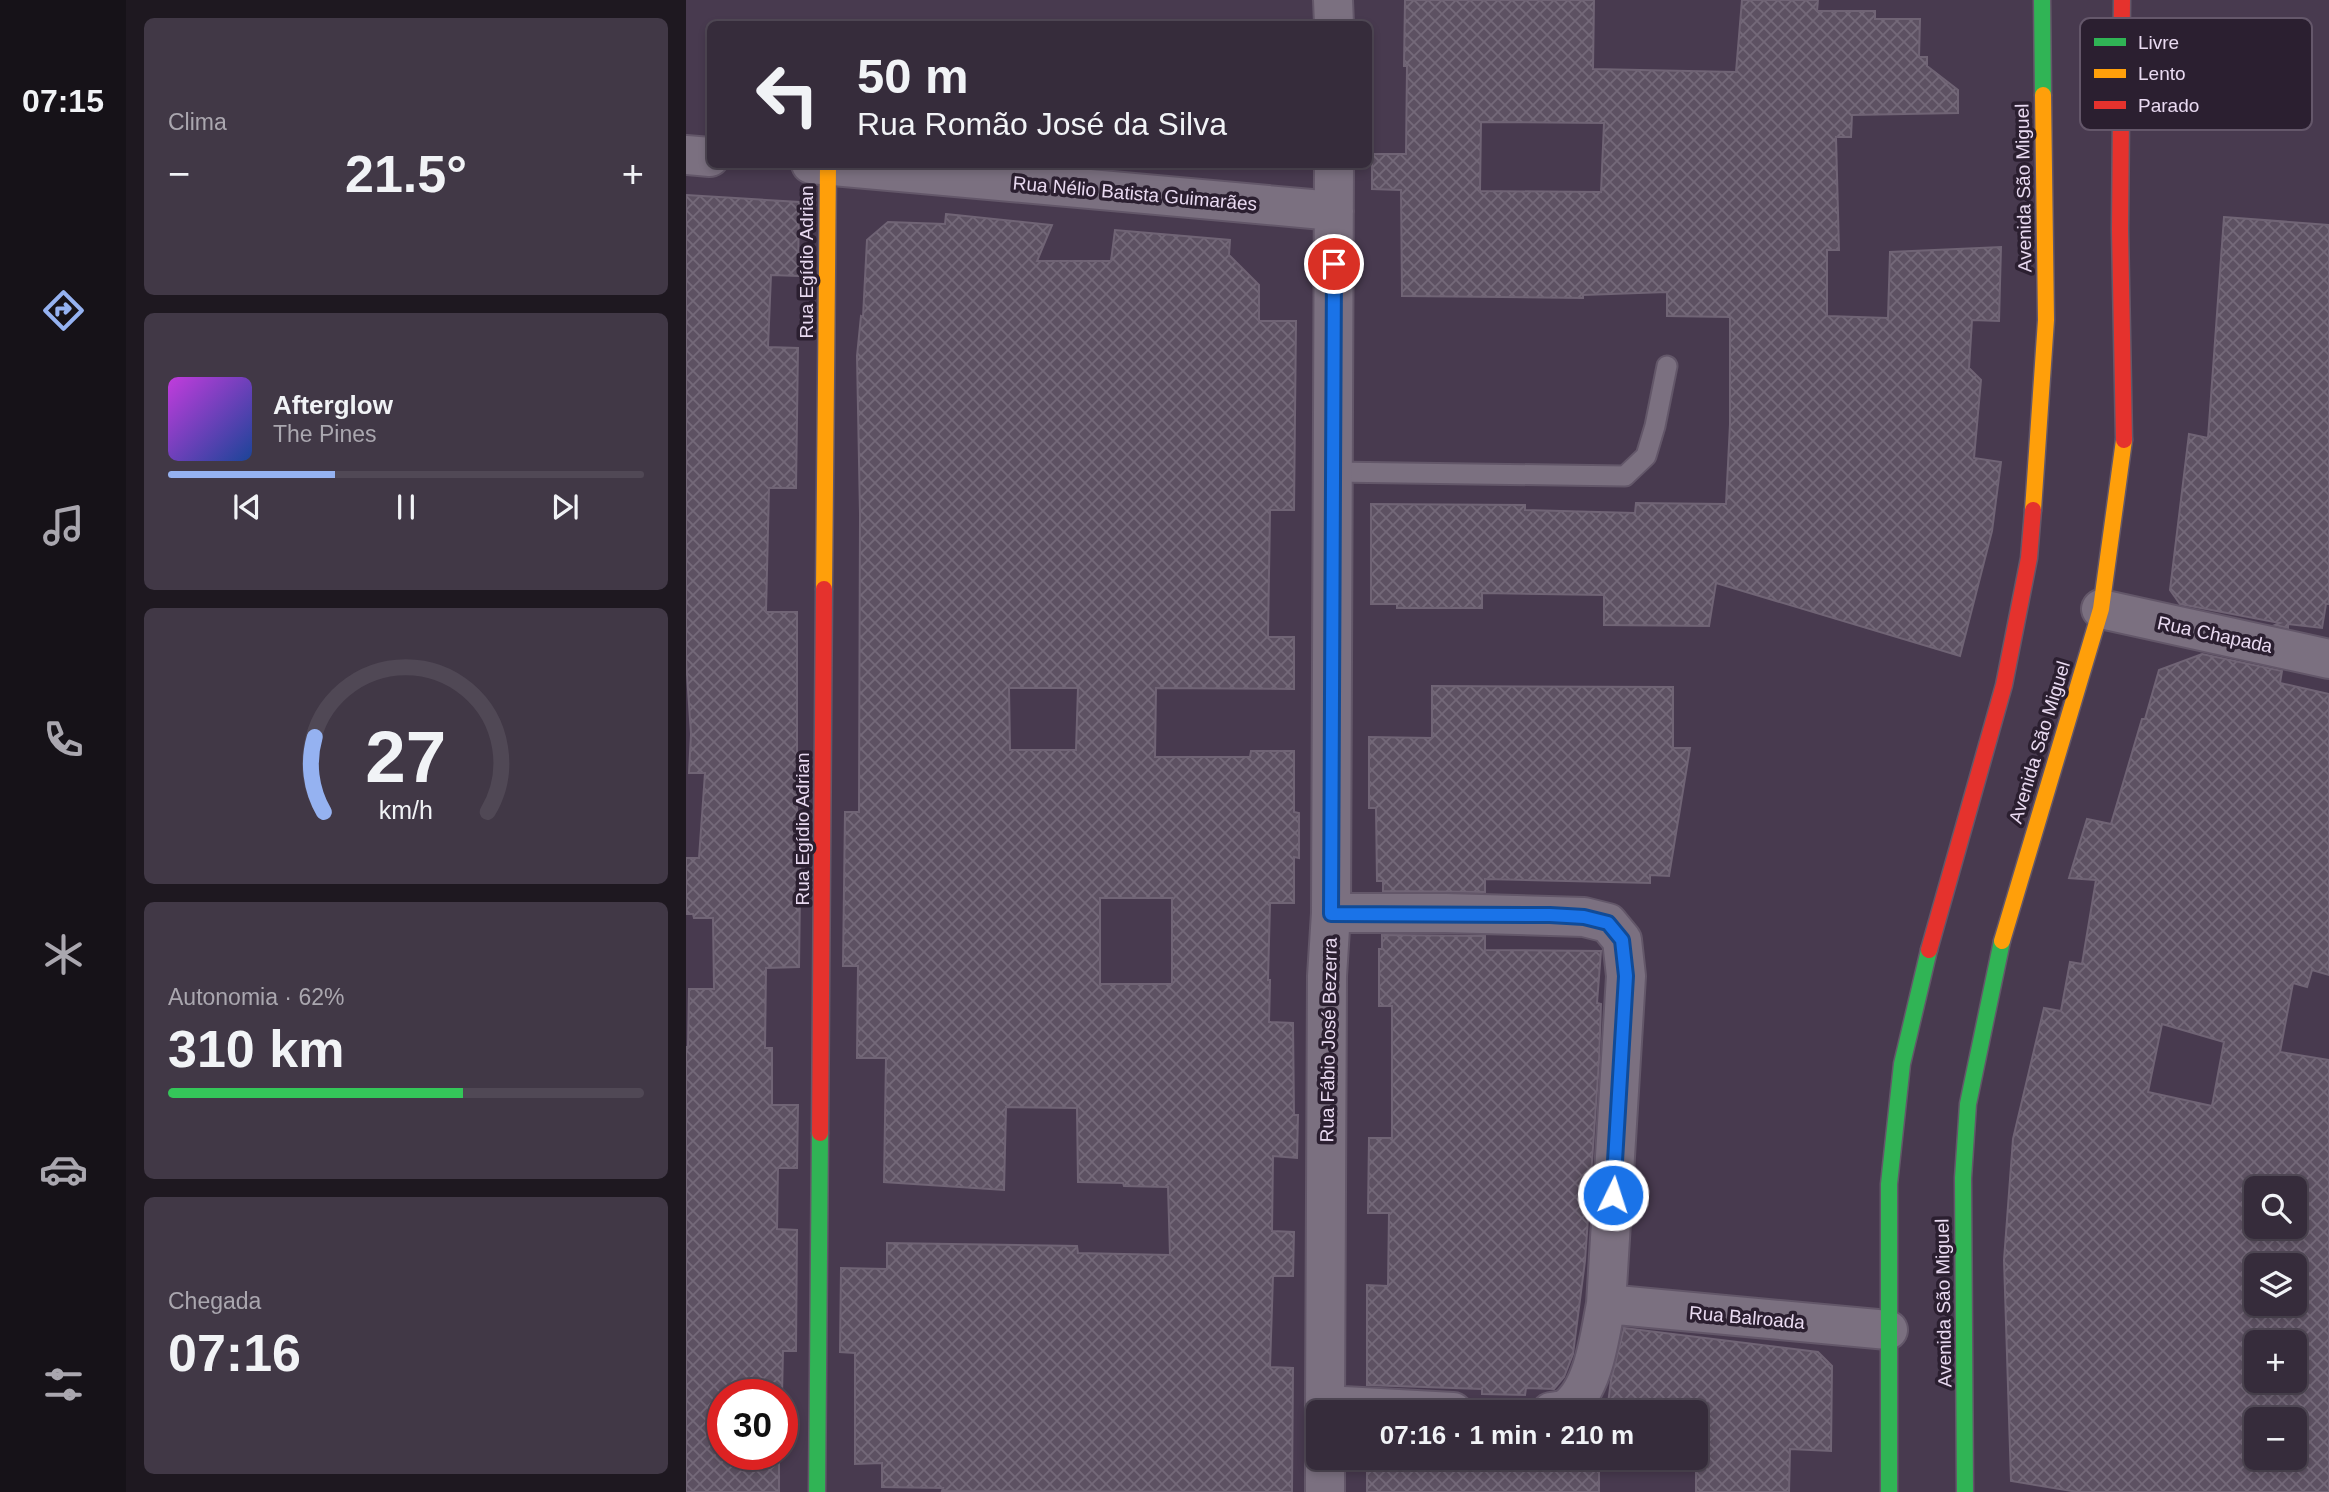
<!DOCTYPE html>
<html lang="pt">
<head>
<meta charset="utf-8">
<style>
	body { margin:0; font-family:Arial,sans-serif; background:#413846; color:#f1f3f6; height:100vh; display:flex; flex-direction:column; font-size:26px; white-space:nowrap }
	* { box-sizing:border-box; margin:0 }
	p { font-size:23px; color:#aaa7af }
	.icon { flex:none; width:38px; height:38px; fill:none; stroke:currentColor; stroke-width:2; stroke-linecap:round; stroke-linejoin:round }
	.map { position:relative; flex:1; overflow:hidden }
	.side { display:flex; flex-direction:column; gap:18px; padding:18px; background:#1e1820; width:560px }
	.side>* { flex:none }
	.guide { position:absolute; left:21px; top:21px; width:665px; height:147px; border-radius:10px; box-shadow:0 4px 10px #0003,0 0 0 2px #504855; background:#362c3b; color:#f1f3f6; overflow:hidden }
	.buttons { position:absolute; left:1558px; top:1176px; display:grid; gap:14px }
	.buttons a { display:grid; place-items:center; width:63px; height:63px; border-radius:10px; background:#362c3b; box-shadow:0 4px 10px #0003,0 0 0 2px #504855; font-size:35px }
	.speed { position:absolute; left:21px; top:1379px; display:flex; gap:14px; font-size:35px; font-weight:700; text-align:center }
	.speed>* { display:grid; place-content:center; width:91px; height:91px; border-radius:50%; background:#362c3b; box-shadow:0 4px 10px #0003,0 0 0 2px #504855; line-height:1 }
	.speed .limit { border:10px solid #d22; background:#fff; color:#111 }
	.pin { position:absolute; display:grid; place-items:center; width:60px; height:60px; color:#fff; margin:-30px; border:4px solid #fff; border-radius:50%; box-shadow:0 2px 7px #0007 }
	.me { position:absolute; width:77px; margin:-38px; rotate:4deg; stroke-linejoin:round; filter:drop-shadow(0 0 5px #0008) }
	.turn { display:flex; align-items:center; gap:24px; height:147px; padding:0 35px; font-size:32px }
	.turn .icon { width:91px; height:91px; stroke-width:2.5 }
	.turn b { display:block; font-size:49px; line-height:60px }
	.big { font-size:52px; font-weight:800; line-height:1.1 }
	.side .widget { flex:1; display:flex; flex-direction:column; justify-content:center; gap:10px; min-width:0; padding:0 24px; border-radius:10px; background:#413846 }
	.side .dial { align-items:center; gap:0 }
	.dial svg { height:182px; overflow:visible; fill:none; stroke:#504855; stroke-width:7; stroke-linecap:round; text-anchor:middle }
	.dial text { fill:#f1f3f6; stroke:none }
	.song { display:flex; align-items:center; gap:21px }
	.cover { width:84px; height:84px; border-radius:10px; background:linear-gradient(135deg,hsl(290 70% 55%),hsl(220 70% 35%)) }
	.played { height:7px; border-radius:4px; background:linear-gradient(90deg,#95b2f1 35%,#504855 35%) }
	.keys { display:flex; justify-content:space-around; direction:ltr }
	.heat { display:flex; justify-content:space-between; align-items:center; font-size:38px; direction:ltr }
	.charge { height:10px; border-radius:5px; background:linear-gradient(90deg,#34c759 62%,#504855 0) }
	.trip { position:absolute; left:620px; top:1400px; width:402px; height:70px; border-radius:10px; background:#362c3b; box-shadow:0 4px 10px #0003,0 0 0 2px #504855; font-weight:800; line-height:70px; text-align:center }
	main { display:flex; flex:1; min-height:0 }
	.dock { display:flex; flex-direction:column; width:126px; justify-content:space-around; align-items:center; background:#161218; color:#aaa7af }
	.dock .icon { width:49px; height:49px }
	.dock .current { color:#95b2f1 }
	.dock b { font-size:32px; color:#f1f3f6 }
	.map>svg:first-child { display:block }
	.building { fill:url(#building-cross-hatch); stroke:#706475; stroke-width:2; fill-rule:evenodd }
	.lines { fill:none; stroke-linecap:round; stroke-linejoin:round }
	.lane-casing { stroke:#635769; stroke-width:23 }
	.street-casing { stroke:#635769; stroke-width:42 }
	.fast-casing { stroke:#635769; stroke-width:19 }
	.slow-casing { stroke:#635769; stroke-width:19 }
	.jam-casing { stroke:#635769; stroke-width:19 }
	.lane { stroke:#7b7080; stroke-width:19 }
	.street { stroke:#7b7080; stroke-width:38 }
	.fast { stroke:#30b455; stroke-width:16 }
	.slow { stroke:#ff9f0a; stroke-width:16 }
	.jam { stroke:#e5322d; stroke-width:16 }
	.route-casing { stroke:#114b97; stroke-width:18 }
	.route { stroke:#1a73e8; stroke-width:12 }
	.labels { text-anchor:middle; stroke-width:7; stroke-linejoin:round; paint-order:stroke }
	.street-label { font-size:19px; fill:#e9daf1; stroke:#2b1f30 }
	.key { fill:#2b1f30; stroke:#64576a; stroke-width:2 }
	.key-label { font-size:19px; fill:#e9daf1 }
</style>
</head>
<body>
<main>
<nav class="dock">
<b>07:15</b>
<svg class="icon current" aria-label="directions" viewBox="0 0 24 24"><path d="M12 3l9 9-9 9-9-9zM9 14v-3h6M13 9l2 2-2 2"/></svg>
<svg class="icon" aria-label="music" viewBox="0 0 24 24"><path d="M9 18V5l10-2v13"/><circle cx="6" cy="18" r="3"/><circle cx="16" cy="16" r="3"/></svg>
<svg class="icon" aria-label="phone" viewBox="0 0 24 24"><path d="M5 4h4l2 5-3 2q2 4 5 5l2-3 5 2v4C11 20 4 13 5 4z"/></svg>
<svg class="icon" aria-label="climate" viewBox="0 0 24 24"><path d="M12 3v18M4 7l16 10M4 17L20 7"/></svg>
<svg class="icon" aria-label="car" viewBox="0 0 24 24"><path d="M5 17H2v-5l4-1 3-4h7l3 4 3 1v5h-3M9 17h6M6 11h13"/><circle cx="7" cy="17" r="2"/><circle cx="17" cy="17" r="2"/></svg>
<svg class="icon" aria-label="filters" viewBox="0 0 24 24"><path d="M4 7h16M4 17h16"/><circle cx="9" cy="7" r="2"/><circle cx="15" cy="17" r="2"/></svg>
</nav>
<section class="side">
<div class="widget"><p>Clima</p>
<div class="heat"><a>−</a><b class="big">21.5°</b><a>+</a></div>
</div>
<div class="widget">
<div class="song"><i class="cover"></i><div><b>Afterglow</b><p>The Pines</p></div></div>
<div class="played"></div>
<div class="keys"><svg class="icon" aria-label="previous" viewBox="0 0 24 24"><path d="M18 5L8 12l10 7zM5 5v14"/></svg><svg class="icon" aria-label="pause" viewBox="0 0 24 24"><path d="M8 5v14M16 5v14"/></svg><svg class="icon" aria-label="next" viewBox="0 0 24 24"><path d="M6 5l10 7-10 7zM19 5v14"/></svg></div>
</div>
<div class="widget dial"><svg viewBox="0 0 100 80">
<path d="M14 69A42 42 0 1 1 86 69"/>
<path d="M14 69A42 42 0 0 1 10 36" stroke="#95b2f1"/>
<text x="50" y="56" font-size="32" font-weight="700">27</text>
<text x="50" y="72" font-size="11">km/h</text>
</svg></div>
<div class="widget"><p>Autonomia · 62%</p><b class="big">310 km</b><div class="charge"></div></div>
<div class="widget"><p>Chegada</p><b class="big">07:16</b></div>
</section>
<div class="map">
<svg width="1643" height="1492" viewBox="0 0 1643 1492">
	<defs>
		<pattern id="building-cross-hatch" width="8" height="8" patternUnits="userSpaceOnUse" patternTransform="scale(1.75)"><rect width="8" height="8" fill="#5d5162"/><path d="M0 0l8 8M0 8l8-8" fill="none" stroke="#746979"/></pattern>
	</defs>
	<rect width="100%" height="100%" fill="#483a4f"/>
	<path class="building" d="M719 0H908L907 69 1050 72 1056 0H1132L1131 11H1189V19H1234L1233 57H1241V66L1272 90V113L1166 115 1165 137H1150L1153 250H1141V316L1202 318 1204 252 1315 247 1313 321 1286 320 1283 368 1295 380 1288 458 1315 462 1306 531 1274 656 1030 583 1023 626 918 625V595L796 593V608H711V604H685V504L839 505V510L949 513 950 503 1040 504 1044 424V317L981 316V292L897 295V298L716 296 715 190 686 189V154H720L721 66H718ZM795 122 918 123 915 192 794 191Z
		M0 195 113 202 112 276 85 275 82 347 112 348 110 488H83L80 612H111V813H115L113 967 80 968 79 1048H86V1105H112L111 1168H92L91 1229 111 1230 110 1351H97L96 1395H37V1454H93V1492H0V1047H2L3 989H28L27 918H8L7 914H0V858H13L19 773H3L5 734 0 660Z
		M260 214 366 225 351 261H425L429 230 544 240 543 255 573 285V321H610L608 510H584L582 637H608V689L470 688 469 757H564L565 751H608V812L613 813V858L608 857V903H584L582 980H584L583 1022 607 1023 608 1115H612L611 1158 587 1156 586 1231 608 1232 607 1276H587L584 1367 607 1368 606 1492 256 1491 257 1488 196 1487V1463L169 1464V1353L154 1352 155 1268 201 1269V1243L391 1246 392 1253 484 1255 482 1187 438 1186 437 1183 392 1182 391 1108 320 1107 318 1190 198 1182 200 1058H171L172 966H157L159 812H173L174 514 171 356 175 316 177 317 181 240 202 222 259 224ZM323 688H392L390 750H324ZM414 898H486V984H414Z
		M1538 217 1643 225V604H1640L1636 628 1602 624V628L1589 625 1594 623 1494 604 1484 590 1503 434 1522 438Z
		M1516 654 1596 671 1594 683 1643 694V975L1626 970 1621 987 1607 983 1594 1052 1643 1060V1492H1392L1325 1481 1318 1260 1327 1139 1358 1008 1375 1011 1384 962 1396 964 1410 880 1383 878 1401 819 1425 824 1456 719H1459L1473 670ZM1476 1024 1538 1042 1526 1106 1462 1092ZM1570 1188H1608V1227H1570ZM1570 1265H1608V1304H1570ZM1570 1342H1608V1381H1570ZM1570 1419H1608V1458H1570Z
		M746 686 987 687V748H1004L983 876 964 875V883L799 879V892L697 891V881H691L690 808H683V737L746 738Z
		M696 935 799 936V950L915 951 911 1003 915 1004 913 1062 899 1261 887 1354 878 1377 868 1389 840 1388 839 1395 796 1394V1389L681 1385V1285L702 1286 703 1213H682L683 1138H706V1006H693V949H696Z
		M938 1328 1132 1352 1146 1366 1145 1451 1104 1449 1103 1492H1010V1412H921L925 1380Z
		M681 1458H913V1492H681Z"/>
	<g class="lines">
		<g class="lane-casing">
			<path id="lane" d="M1435 58 1583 65
				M647 472 939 476 960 456 969 426 981 366"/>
		</g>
		<g class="street-casing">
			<path id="street" d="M647 0 648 24
				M0 155 24 157
				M125 164 648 211
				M1415 609 1643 659
				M645 913H759L898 917 922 923 936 940 940 976 920 1304C914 1334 908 1389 881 1408 877 1411 870 1411 865 1412
				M920 1304 1202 1330
				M639 1405 767 1412
				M639 1412 641 976 645 913 648 164
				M639 1492V1458"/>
		</g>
		<g class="fast-casing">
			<path id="fast" d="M1356 0 1357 95
				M131 1492 134 1133
				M1203 1492V1184L1216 1064 1243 950
				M1279 1492 1277 1178 1282 1104 1316 941"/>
		</g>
		<g class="slow-casing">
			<path id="slow" d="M1347 510 1360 320 1357 95
				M138 589 142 166
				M1316 941 1415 609 1438 440"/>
		</g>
		<g class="jam-casing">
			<path id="jam" d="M1436 0 1434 230 1438 440
				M1243 950 1318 685 1343 558 1347 510
				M134 1133 138 589"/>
		</g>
		<use href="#lane" class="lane"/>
		<use href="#street" class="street"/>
		<use href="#fast" class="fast"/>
		<use href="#slow" class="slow"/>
		<use href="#jam" class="jam"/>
	</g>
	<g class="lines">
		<g class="route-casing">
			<path id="route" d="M648 264 645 914 864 915 898 917 922 923 936 940 940 976 927 1195"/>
		</g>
		<use href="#route" class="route"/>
	</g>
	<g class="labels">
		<g class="street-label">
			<text transform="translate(1337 188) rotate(-91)" y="7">Avenida São Miguel</text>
			<text transform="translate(449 193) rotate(5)" y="7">Rua Nélio Batista Guimarães</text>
			<text transform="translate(120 262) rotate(-90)" y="7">Rua Egídio Adrian</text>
			<text transform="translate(1529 634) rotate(12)" y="7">Rua Chapada</text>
			<text transform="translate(1353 742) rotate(-73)" y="7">Avenida São Miguel</text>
			<text transform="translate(116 829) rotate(-90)" y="7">Rua Egídio Adrian</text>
			<text transform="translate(642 1040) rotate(-89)" y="7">Rua Fábio José Bezerra</text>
			<text transform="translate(1257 1303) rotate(-91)" y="7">Avenida São Miguel</text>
			<text transform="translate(1061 1317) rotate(5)" y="7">Rua Balroada</text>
		</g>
	</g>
	<rect x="1394" y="18" width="232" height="112" rx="10" class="key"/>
	<rect x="1408" y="38" width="32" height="8" fill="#30b455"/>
	<rect x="1408" y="69" width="32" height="9" fill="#ff9f0a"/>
	<rect x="1408" y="101" width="32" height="8" fill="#e5322d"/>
	<g class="key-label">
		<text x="1452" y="49">Livre</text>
		<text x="1452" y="80">Lento</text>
		<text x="1452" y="112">Parado</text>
	</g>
</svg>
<div class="buttons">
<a><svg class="icon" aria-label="search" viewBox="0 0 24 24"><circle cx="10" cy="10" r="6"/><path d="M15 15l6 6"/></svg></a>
<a><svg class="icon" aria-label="layers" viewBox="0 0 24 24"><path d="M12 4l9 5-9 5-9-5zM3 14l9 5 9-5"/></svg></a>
<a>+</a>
<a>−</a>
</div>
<div class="speed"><div class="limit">30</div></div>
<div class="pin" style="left:648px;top:264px;background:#d93025"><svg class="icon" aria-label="arrive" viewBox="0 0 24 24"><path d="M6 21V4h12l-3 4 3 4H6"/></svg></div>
<svg class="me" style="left:927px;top:1195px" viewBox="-20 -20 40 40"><circle r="17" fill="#1a73e8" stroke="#fff" stroke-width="3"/><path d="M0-11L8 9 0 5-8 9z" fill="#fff"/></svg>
<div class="trip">07:16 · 1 min · 210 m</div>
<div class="guide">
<div class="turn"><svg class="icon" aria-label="left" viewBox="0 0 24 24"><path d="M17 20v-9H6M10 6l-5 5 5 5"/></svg><div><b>50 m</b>Rua Romão José da Silva</div></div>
</div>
</div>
</main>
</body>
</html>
